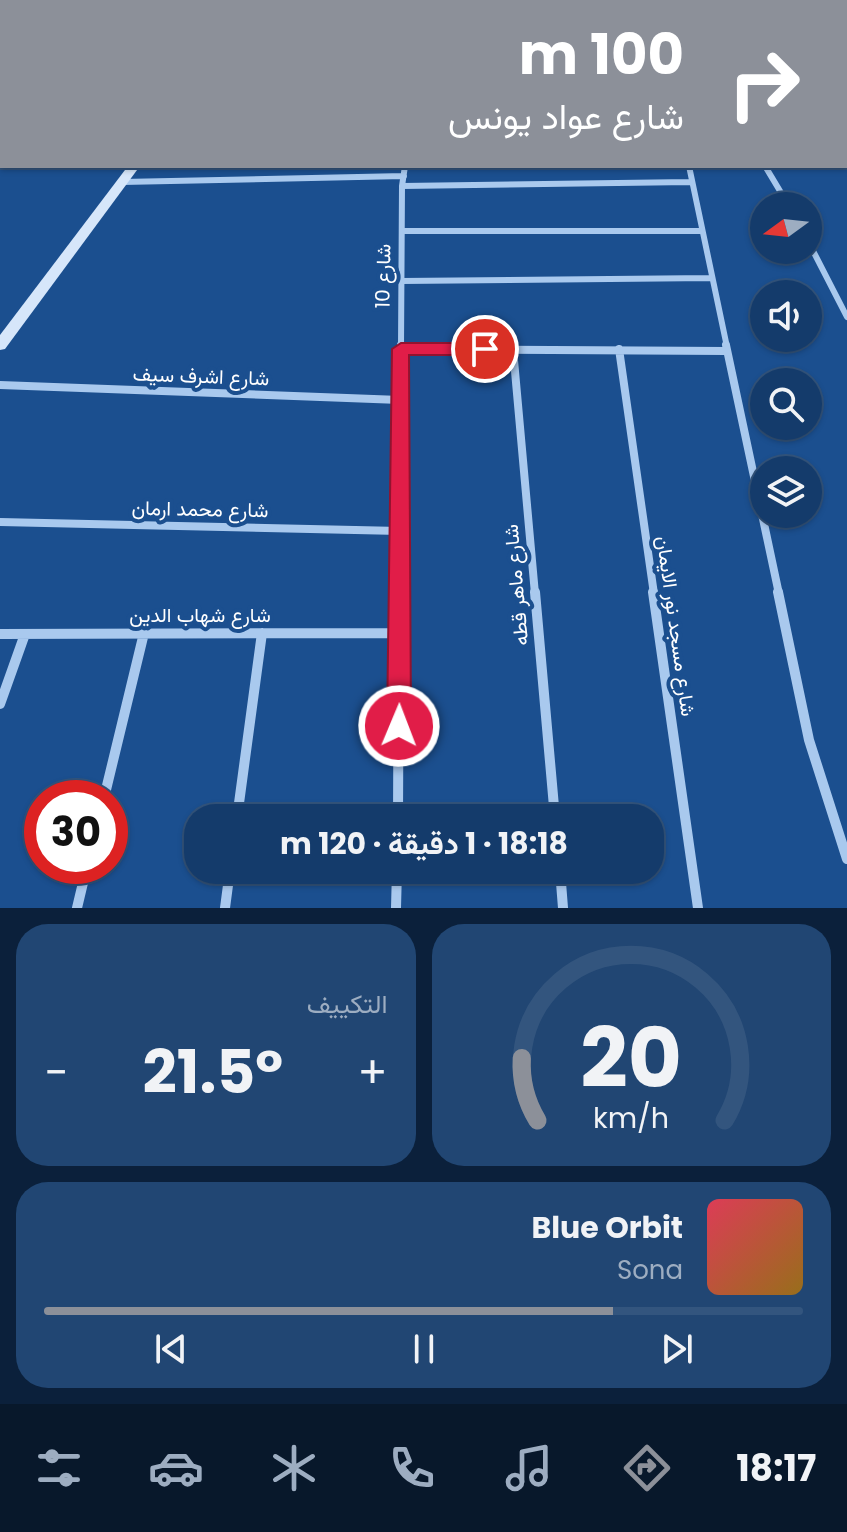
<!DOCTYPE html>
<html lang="ar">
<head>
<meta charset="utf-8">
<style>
	body { margin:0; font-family:Poppins,Vazirmatn,sans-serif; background:#214673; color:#f1f3f6; direction:rtl; height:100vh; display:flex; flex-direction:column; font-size:30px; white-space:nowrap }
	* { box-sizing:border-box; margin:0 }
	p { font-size:26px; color:#9dadc1 }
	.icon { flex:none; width:44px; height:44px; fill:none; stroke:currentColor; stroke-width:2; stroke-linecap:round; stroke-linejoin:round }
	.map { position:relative; height:908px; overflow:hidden; direction:ltr }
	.side { display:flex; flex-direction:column; gap:16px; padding:16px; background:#0b203b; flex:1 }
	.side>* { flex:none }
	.top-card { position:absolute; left:0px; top:0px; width:848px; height:168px; box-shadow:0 2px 6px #0004,0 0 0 2px #33557e; direction:rtl; background:#8c9099; color:#fff; overflow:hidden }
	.needle { width:52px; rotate:255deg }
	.fabs { position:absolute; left:750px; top:192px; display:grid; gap:16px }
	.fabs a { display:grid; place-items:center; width:72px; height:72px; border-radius:50%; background:#143b6b; box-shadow:0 2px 6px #0004,0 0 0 2px #33557e; font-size:40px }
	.speed { position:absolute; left:24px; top:780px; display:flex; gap:16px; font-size:40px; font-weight:700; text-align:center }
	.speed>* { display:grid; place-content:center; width:104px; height:104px; border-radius:50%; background:#143b6b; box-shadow:0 2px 6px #0004,0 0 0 2px #33557e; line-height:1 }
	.speed .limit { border:12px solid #d22; background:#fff; color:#111 }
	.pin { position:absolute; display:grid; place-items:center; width:68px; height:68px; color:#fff; margin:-34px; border:4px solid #fff; border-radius:50%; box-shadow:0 2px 8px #0007 }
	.me { position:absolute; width:88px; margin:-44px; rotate:1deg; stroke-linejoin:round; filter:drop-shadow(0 0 6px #0008) }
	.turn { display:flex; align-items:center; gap:28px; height:168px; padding:0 32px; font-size:36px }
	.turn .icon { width:104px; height:104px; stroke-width:2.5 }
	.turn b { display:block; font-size:56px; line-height:68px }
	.big { font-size:60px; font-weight:700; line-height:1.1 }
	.side .card { flex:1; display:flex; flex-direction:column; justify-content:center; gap:12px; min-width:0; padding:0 28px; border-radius:32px; background:#214673 }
	.side .dial { align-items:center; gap:0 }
	.dial svg { height:208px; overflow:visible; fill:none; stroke:#33557e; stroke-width:7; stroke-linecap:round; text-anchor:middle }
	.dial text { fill:#f1f3f6; stroke:none }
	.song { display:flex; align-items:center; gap:24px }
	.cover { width:96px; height:96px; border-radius:12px; background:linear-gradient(135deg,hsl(350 70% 55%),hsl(40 70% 35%)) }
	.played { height:8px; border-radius:4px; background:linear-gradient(90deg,#8c9099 75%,#33557e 75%) }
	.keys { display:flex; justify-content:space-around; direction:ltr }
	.heat { display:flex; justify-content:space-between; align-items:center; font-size:44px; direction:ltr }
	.side .tiles { flex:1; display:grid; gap:16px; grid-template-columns:1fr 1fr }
	.card:last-child { grid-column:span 2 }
	.trip { position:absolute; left:184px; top:804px; width:480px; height:80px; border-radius:32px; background:#143b6b; box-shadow:0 2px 6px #0004,0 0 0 2px #33557e; font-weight:700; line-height:80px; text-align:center; direction:rtl }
	.dock { display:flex; height:128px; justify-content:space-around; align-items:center; background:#08182b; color:#9dadc1 }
	.dock .icon { width:56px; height:56px }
	.dock .on { color:#8c9099 }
	.dock b { font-size:36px; color:#f1f3f6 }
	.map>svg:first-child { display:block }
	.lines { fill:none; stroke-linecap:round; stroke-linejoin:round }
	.minor-far3 { stroke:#a9c9ee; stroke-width:5 }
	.minor-far2 { stroke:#a9c9ee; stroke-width:6 }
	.minor-far1 { stroke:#a9c9ee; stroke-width:8 }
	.minor { stroke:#a9c9ee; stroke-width:10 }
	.secondary { fill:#d6e6fa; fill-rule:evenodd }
	.route { fill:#e11d48; stroke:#92132f; stroke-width:2 }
	.labels { text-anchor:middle; stroke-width:8; stroke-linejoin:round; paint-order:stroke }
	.street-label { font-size:20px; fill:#fff; stroke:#1b4f8f }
</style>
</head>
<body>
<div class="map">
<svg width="847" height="908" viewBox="0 0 847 908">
	<rect width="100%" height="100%" fill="#1b4f8f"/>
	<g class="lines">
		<path class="minor-far3" d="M191 0 216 2
			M132 2 136 0"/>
		<path class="minor-far2" d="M689 166 727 347
			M765 166 789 206
			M122 182 404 176
			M402 186 690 182
			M402 231H701
			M808 241 847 317
			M401 281 711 278
			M401 347 402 186 405 166"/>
		<path class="minor-far1" d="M726 345 779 594
			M401 349 726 351
			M513 349 535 594
			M619 349 654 594
			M0 385 400 400
			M0 522 400 531
			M399 594 401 345"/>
		<path class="minor" d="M535 592 555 818
			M653 592 698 908
			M778 592 809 740 847 859
			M0 634 400 633
			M0 704 25 634
			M104 798 144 633
			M237 818 262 633
			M398 818 399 592
			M560 870 563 908
			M77 908 87 866
			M225 908 230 870
			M396 908 397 870"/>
		<path class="secondary" d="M128 166H140L5 349 0 350V335Z"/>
	</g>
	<path class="route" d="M401 343H485L493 349 485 355H409L411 726 407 734 399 737 391 734 387 726 392 349Z"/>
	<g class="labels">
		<g class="street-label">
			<text transform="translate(383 276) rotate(-89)" y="7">شارع 10</text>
			<text transform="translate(201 376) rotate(2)" y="7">شارع اشرف سيف</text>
			<text transform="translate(200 509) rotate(1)" y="7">شارع محمد ارمان</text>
			<text transform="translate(516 585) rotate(-95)" y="7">شارع ماهر قطه</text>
			<text x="200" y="622">شارع شهاب الدين</text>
			<text transform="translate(676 626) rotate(82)" y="7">شارع مسجد نور الايمان</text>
		</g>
	</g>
</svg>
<div class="fabs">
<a><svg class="needle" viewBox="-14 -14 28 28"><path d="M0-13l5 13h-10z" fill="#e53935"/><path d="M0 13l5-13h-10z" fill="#9dadc1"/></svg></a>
<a><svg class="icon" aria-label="sound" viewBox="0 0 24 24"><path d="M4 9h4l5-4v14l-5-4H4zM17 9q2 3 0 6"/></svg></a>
<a><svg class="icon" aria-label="search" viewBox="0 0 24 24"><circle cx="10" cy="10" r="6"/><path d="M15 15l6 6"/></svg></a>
<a><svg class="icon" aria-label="layers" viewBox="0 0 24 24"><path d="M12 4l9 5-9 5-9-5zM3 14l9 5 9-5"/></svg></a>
</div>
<div class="speed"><div class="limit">30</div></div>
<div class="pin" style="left:485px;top:349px;background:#d93025"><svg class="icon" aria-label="arrive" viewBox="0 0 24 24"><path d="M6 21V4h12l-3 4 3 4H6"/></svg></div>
<svg class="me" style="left:399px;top:726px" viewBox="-20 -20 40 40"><circle r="17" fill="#e11d48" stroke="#fff" stroke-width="3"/><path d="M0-11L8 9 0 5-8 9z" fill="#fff"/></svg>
<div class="trip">18:18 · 1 دقيقة · 120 m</div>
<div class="top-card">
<div class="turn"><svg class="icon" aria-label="right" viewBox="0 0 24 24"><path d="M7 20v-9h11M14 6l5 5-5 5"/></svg><div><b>100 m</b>شارع عواد يونس</div></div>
</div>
</div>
<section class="side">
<div class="tiles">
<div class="card dial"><svg viewBox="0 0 100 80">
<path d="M14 69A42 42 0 1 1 86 69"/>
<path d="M14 69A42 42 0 0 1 8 45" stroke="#8c9099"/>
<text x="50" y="56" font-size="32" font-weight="700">20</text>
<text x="50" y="72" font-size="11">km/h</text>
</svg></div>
<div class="card"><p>التكييف</p>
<div class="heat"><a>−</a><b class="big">21.5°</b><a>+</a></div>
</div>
<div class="card">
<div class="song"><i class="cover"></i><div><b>Blue Orbit</b><p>Sona</p></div></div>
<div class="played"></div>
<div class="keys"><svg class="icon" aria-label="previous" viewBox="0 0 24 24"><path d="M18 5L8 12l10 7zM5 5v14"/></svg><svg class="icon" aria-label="pause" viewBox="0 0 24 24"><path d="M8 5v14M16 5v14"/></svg><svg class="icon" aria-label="next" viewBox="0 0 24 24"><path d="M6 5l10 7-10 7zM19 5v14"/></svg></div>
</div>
</div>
</section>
<nav class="dock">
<b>18:17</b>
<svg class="icon on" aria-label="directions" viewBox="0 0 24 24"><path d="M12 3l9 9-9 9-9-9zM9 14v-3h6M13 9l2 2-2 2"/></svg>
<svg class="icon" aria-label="music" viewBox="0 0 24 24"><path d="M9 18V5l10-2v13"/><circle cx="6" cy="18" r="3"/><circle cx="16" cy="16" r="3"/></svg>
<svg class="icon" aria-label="phone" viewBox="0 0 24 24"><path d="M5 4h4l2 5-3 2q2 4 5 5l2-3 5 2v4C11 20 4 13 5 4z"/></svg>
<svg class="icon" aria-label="climate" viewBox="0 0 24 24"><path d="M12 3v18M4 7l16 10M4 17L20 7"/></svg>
<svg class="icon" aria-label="car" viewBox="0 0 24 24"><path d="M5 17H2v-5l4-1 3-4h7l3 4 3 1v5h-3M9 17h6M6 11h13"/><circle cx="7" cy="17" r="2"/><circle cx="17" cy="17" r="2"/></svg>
<svg class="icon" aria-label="filters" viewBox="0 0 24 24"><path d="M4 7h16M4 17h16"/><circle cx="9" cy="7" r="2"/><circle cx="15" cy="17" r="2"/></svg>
</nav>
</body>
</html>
